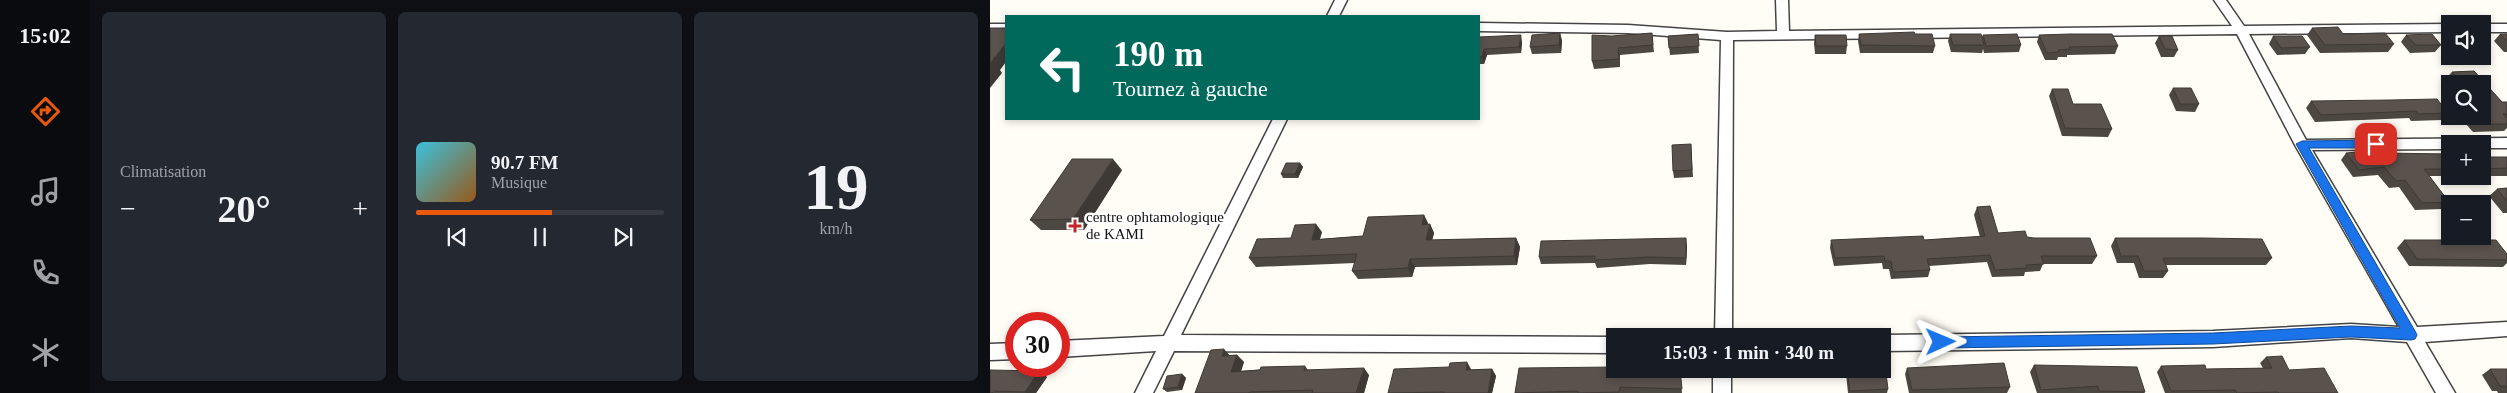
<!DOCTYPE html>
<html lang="fr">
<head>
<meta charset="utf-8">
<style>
	body { margin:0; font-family:"Times New Roman",serif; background:#242831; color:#f1f3f6; height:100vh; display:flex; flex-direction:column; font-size:19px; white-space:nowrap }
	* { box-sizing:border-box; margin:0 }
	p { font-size:16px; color:#9ea1a6 }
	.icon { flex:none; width:28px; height:28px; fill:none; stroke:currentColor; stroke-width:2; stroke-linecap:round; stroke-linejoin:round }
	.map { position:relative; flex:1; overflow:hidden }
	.side { display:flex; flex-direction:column; gap:12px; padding:12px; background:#0d0f14; width:900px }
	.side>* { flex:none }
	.banner { position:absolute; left:15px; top:15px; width:475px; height:105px; border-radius:0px; box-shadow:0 2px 8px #0003; background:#00695c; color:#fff; overflow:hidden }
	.buttons { position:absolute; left:1451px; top:15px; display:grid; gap:10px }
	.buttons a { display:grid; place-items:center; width:50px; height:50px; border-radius:0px; background:#171b24; box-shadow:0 2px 8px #0003; font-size:25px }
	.speed { position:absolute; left:15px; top:312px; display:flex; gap:10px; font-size:25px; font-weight:700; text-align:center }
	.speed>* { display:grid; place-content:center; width:65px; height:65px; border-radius:50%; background:#171b24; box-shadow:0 2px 8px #0003; line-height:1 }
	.speed .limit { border:8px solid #d22; background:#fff; color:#111 }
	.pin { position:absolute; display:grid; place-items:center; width:42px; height:42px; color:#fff; margin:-21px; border-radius:10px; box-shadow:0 2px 8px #0006 }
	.me { position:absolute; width:55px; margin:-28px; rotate:89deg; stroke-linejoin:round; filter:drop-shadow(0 0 4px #0008) }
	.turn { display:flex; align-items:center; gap:18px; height:105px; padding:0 25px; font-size:22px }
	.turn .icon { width:65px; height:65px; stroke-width:2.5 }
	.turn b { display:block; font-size:35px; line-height:42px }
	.big { font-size:38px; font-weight:600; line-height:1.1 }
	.side .tile { flex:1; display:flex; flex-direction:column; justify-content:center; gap:8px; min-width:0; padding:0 18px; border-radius:8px; background:#242831 }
	.side .dial { align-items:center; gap:0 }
	.dial b { font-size:65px; line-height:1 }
	.song { display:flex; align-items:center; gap:15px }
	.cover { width:60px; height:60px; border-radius:8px; background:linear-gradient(135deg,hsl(190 70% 55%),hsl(30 70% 35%)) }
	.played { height:5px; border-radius:2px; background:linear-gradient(90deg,#ea580c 55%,#363941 55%) }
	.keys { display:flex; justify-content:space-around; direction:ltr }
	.heat { display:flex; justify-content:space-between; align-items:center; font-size:28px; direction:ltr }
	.side .tiles { flex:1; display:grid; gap:12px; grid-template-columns:repeat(3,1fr) }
	.trip { position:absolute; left:616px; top:328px; width:285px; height:50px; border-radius:0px; background:#171b24; box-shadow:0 2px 8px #0003; font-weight:600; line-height:50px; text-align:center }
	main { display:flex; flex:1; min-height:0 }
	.menu { display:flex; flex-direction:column; width:90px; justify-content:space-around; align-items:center; background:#090b0e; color:#9ea1a6 }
	.menu .icon { width:35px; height:35px }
	.menu .current { color:#ea580c }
	.menu b { font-size:22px; color:#f1f3f6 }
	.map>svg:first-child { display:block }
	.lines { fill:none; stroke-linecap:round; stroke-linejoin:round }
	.street-casing { stroke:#444; stroke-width:3 }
	.street { fill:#fff; fill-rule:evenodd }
	.wall { fill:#4d4742 }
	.shaded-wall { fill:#3f3936 }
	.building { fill:#5a524d; stroke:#3f3936 }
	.route { fill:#1a73e8; stroke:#114b97 }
	.poi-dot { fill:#c4262e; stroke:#fff; stroke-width:2 }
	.labels { text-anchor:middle; stroke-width:5; stroke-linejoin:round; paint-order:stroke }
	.poi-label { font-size:15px; fill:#111; stroke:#fff; text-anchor:start }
</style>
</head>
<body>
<main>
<nav class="menu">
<b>15:02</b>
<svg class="icon current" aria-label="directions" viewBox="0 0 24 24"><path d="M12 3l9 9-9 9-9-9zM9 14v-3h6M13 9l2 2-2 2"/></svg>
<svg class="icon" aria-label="music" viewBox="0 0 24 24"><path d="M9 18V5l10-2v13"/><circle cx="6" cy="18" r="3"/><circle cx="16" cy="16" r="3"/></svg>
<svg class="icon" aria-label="phone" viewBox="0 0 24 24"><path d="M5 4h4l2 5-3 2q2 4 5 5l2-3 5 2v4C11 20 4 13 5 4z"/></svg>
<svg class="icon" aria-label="climate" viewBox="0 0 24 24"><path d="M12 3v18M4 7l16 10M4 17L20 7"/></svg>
</nav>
<section class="side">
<div class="tiles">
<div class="tile"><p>Climatisation</p>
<div class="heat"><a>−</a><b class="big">20°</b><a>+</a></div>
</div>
<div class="tile">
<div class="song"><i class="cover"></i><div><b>90.7 FM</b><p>Musique</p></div></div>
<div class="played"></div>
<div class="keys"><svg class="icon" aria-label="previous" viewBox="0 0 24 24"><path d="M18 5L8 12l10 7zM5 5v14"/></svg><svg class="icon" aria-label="pause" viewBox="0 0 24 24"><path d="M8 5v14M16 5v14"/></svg><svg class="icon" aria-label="next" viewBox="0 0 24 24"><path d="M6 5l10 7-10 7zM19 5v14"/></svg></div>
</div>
<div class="tile dial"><b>19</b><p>km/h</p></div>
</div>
</section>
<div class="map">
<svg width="1517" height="393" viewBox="0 0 1517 393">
	<rect width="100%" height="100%" fill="#fffdf5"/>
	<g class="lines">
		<g class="street-casing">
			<path id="street" d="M345 0H357L349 16H337Z
				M786 0H798L799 31 1242 26 1224 0H1236L1254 26 1460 24V32L1259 34 1316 140 1517 138V148H1492V144H1460V149L1322 150 1427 327 1517 322V336L1435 342 1465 393H1446L1417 342 1361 338 1223 347 892 351V336H890L892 335 1223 331 1361 324 1409 327 1305 145 1247 34 743 40 742 336H725L731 40 638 33 489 31V23L638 25 737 32 787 31Z
				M0 24H16V32H0Z
				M1492 24H1517V32H1492Z
				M283 119H297L191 335 625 337V353L184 351 163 393H145L166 351 69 357V341L174 336Z
				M26 343V359L0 360V344Z
				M723 369H741V393H723Z"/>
		</g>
		<use href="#street" class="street"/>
	</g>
	<path class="wall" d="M1322 28 1353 34 1404 44 1398 52 1330 53 1317 35Z
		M570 33 572 41 571 53 542 54 540 47Z
		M662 33 664 52 630 55V67L604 69 602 61 622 36Z
		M708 34 709 53 680 55 678 36Z
		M869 34H925L945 46 943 53H870L868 41Z
		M960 34 992 37 993 35 1031 45 1029 52 994 53 993 49 992 53 961 52 958 41Z
		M1510 34H1517V52H1514L1504 41Z
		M825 35 857 46 856 54H825L824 43Z
		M1049 35 1128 46 1125 54 1077 55V57H1068L1067 60H1055L1047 42Z
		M1416 35 1451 45 1445 52 1420 53 1411 42Z
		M1169 36 1188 50 1184 57H1171L1165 43Z
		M1283 36 1320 47 1315 54 1287 55 1279 44Z
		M489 37 532 42 531 53 497 55 494 64H489Z
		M1484 71 1512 102H1517V128L1514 131 1483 132 1469 116H1492V84H1460V85L1455 79 1462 72Z
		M1183 88 1209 104 1205 112 1186 111 1179 95Z
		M1062 89 1083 104 1122 129 1118 137 1072 136 1059 96Z
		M1321 101 1458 113 1452 120 1421 121 1419 118 1325 122 1316 108Z
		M701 144 703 177 684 178 683 171Z
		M1356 153 1460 154V176H1439L1459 202 1452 209 1425 210 1409 187 1399 188 1388 175 1363 177 1351 160Z
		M1492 156 1493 157H1517V176H1492Z
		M310 163 313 167 308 178H293L291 174Z
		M132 170 94 230H51L40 220Z
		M1517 188V213H1513L1499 196 1507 189Z
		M987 207 1008 233 1037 237 1107 256 1102 264H1053L1050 271 1035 272 1034 276 1002 277 997 262 939 266 940 270 938 277 901 279 899 269H893L892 263 844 266 840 248 841 240H934L990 237 984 215Z
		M434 215 438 224H440L444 233 442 240 526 238 530 247 527 265 425 267 422 277 368 279 362 271 365 263 266 267 259 258 301 238 332 232 330 239 373 236Z
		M1125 238 1282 258 1276 265H1176L1178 271 1173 278H1149L1144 263H1127L1121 246Z
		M1414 240 1517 254V263L1513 267 1419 266 1407 248Z
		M697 246 696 265 660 264 607 268 605 263 551 264 549 257Z
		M239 355H247L254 362 251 371 315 366 318 370 379 375 374 393H205Z
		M1276 357 1299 370 1348 393H1175L1167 372 1171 366 1216 369 1273 368 1270 363Z
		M1044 365 1155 392 1154 393H1047L1040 372Z
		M917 368 1020 387 1017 393H919L915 374Z
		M481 369 480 370 502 369 506 376 502 393H398Z
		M690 369 692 393H525Z
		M857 369 898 389 897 393H858L856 374Z
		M1500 369H1517V393H1508L1507 391H1502L1492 375Z
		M49 371 57 377 46 393H0Z
		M192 374 196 378 192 390 177 392 173 389Z"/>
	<path class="shaded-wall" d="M570 33 572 41 571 53 569 45Z
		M531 35 532 42 531 53 529 47Z
		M16 43V62L10 70 12 73 0 88V63Z
		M494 49 497 55 494 64 492 57Z
		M123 159 132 170 94 230 83 219Z
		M310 163 313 167 308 178 305 174Z
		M434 215 438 223 436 233 432 225Z
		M326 224 332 232 327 248 322 240Z
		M440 224 444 233 440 249 436 240Z
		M526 238 530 247 527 265 524 256Z
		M696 238 697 246 696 265Z
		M420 259 425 267 422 277 418 268Z
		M234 349 241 357 232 356Z
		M247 355 254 362 248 380 241 372Z
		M477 362 481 369 479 377 476 370Z
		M374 368 379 375 374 393H367Z
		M502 369 506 376 502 393H498Z
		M49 371 57 377 46 393H36L35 392Z
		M192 374 196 378 192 390 188 387Z"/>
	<path class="building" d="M1348 27 1353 34 1395 33 1404 44 1335 45 1322 28Z
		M0 28H16V43L0 63Z
		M924 32 925 34H942L945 46 871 45 869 34Z
		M570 33 569 45 540 47 542 35Z
		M662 33 663 45 628 48 629 59 602 61V35L622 36Z
		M708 34 709 46 679 48 678 36Z
		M960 34H991L994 45H963Z
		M1027 34 1031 45 996 46 993 35Z
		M1080 34H1122L1128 46 1079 47 1080 49 1068 50 1069 52 1057 53 1049 35Z
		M1442 34 1451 45H1426L1416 35Z
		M1510 34H1517V41Z
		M531 35 529 47 494 49 492 57H489V37Z
		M825 35H856L857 46H826Z
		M1169 36H1182L1188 50 1175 49Z
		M1283 36H1312L1320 47 1291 48Z
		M1484 71 1512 102H1517V114H1513L1517 118V124H1490L1483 116H1492V84H1472L1462 72Z
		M1183 88H1201L1209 104H1190Z
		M1062 89H1078L1083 104H1111L1122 129 1075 128Z
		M1447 99 1458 113 1428 114 1426 111 1331 115 1321 101 1400 100Z
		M701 144 702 170 683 171 682 145Z
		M1389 150 1391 153 1460 154V169H1434L1459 202 1432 203 1415 180 1406 181 1394 167 1369 170 1356 153Z
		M1492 156 1493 157H1517V168L1492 169Z
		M82 159H123L83 219 40 220Z
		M296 163H310L305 174H291Z
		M1517 188V201L1507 189Z
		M1000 206 1008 233 1035 231 1037 237 1044 238H1100L1107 256H1051L1054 264 1036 265 1037 268 1005 270 1000 255 937 259 940 270 903 272 901 261H895L894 256 845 258 841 240 933 236 934 240 995 236 987 207Z
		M434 215 432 225 440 224 436 240 526 238 524 256 420 259 418 268 362 271 367 254 259 258 267 239 301 238 305 225 326 224 322 240 373 236 378 217Z
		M696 238V258L659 257 605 260V256L549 257 551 241Z
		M1125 238H1213L1272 239 1282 258H1173L1178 271H1154L1148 256H1131Z
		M1414 240H1506L1517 254V260L1427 259Z
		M234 349 232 356 247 355 241 372 270 370 271 367 315 366 314 370 374 368 366 393H322L323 390 259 392V393H205L221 350Z
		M1292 356 1299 370 1334 368 1348 393H1289L1288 392 1247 393 1245 390 1181 391 1171 366 1215 365 1216 369 1282 368 1276 357Z
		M477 362 476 370 502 369 498 393H454V392L398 393 404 369 459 367 460 363Z
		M1014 363 1020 387 922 390 917 368Z
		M1044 365 1147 367 1155 392 1109 391 1108 386 1051 390Z
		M895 366 898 389 860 391 857 369H892V367Z
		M625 367V369H690L692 389 630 387 629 392 588 393V391L525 393 529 368Z
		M1500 369H1517V388L1516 386H1510Z
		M0 370 49 371 35 392 3 391 2 393H0Z
		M192 374 188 387 173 389 177 376Z"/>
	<path class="route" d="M1386 140 1392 144 1386 148H1319L1425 331 1427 335 1425 339 1421 340 1361 337 1223 344 951 348 946 346 944 342 946 338 951 337 1223 333 1361 326 1410 328 1306 144 1312 141Z"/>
	<path class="poi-dot" d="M82.5 218.5h5v5h5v5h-5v5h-5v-5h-5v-5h5z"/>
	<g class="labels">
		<g class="poi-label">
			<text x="96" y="222">centre ophtamologique<tspan x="96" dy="17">de KAMI</tspan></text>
		</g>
	</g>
</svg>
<div class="buttons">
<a><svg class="icon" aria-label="sound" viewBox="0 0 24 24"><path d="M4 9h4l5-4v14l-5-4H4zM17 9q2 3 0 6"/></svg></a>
<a><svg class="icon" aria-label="search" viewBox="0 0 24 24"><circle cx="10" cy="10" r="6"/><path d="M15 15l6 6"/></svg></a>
<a>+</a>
<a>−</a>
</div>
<div class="speed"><div class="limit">30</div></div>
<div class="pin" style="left:1386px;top:144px;background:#d93025"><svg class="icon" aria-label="arrive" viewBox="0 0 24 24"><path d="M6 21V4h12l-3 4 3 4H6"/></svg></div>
<svg class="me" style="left:951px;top:342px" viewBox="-20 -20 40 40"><path d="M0-17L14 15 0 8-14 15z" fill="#1a73e8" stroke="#fff" stroke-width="4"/></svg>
<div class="trip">15:03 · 1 min · 340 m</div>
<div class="banner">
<div class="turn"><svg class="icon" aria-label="left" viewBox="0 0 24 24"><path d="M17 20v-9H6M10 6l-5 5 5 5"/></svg><div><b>190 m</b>Tournez à gauche</div></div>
</div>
</div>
</main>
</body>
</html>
